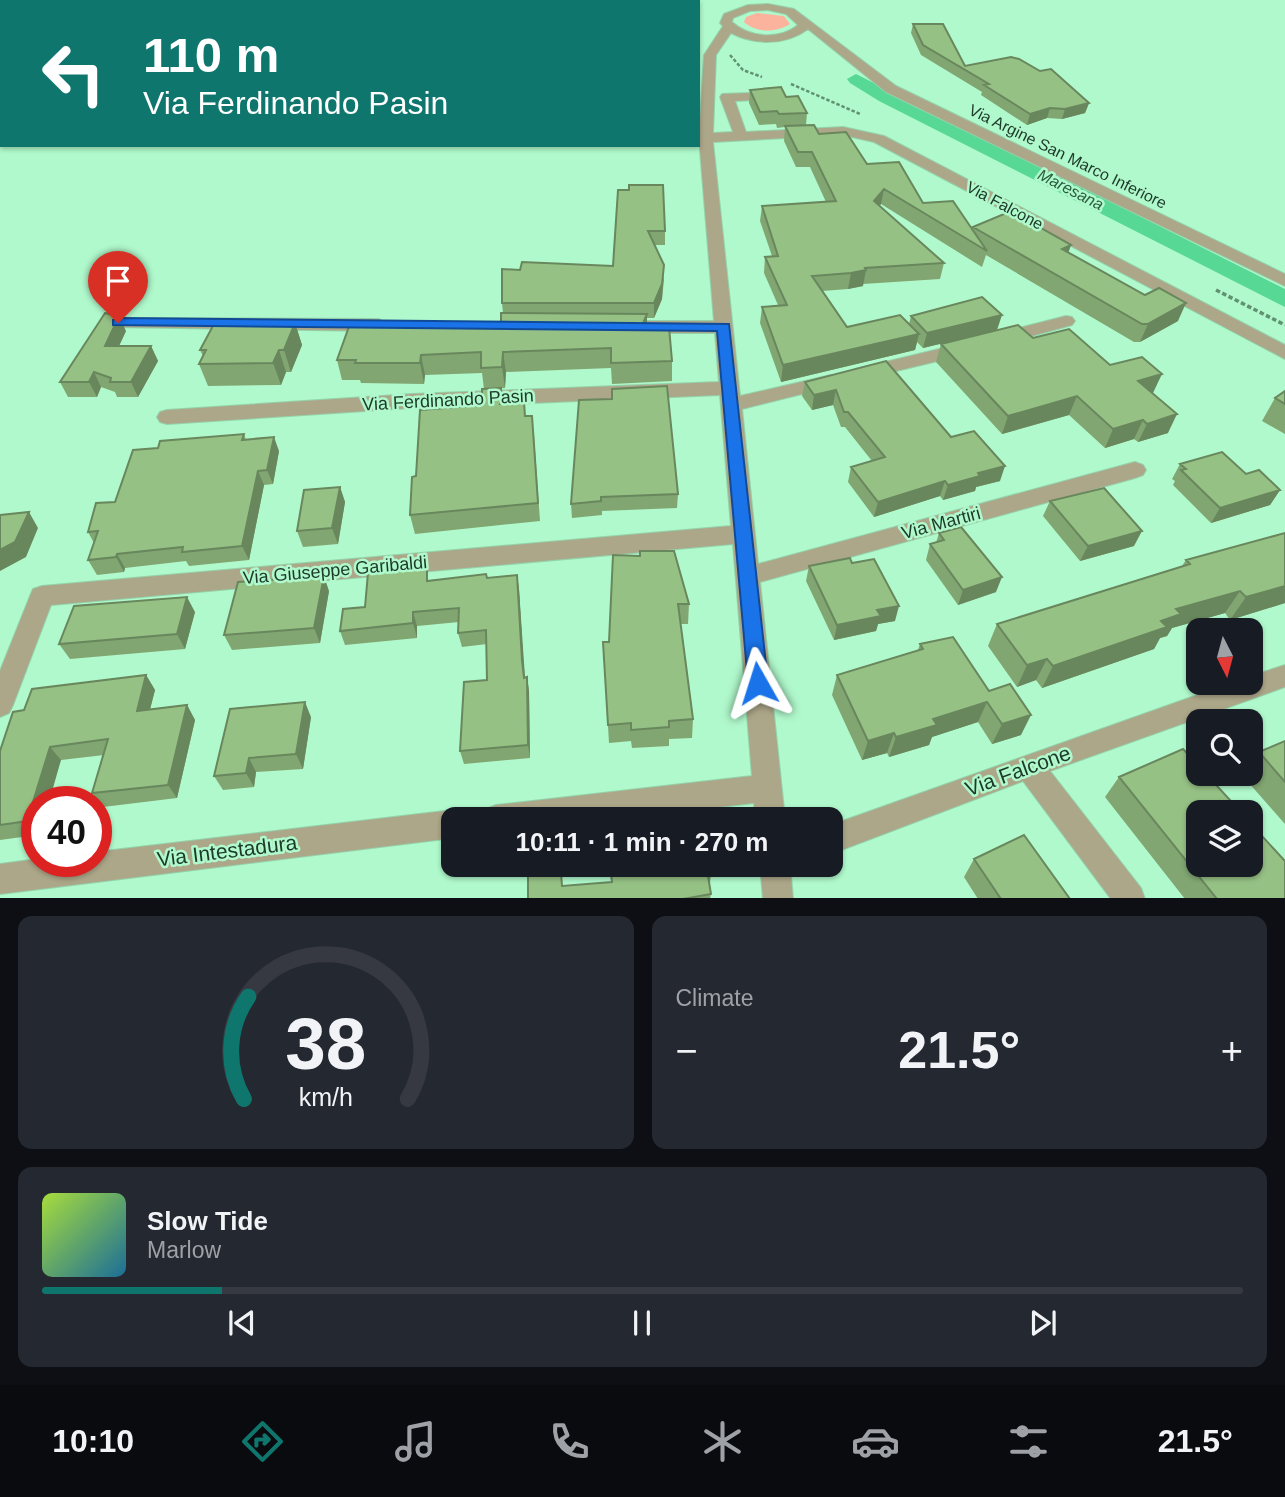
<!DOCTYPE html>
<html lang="en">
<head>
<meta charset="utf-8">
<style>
	body { margin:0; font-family:Helvetica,sans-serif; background:#242831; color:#f1f3f6; height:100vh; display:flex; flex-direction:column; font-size:26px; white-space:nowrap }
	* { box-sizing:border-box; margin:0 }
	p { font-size:23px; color:#9ea1a6 }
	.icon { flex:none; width:38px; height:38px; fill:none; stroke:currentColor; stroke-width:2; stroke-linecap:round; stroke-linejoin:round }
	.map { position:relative; height:898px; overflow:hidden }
	.panel { display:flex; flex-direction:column; gap:18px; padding:18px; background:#0d0f14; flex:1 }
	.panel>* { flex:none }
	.top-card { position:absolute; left:0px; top:0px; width:700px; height:147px; box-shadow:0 2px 5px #0004; background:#0f766e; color:#fff; overflow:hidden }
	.needle { width:46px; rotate:174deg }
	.fabs { position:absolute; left:1186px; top:618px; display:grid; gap:14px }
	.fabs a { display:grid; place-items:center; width:77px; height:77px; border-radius:14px; background:#171b24; box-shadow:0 2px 5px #0004; font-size:35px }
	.speed { position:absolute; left:21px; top:786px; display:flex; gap:14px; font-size:35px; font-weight:700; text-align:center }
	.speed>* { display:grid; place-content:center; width:91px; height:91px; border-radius:50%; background:#171b24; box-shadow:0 2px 5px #0004; line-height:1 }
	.speed .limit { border:10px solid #d22; background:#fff; color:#111 }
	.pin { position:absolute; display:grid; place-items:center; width:60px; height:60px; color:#fff; margin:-72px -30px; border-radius:50% 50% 50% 0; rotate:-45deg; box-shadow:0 0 7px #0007 }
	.pin .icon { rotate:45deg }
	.me { position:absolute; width:77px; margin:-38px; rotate:354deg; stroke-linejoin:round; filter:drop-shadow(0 0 5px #0008) }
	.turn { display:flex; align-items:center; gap:24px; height:147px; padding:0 28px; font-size:32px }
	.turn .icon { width:91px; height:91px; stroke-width:2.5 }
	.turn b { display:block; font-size:49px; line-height:60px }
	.big { font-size:52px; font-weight:800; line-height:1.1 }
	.panel .widget { flex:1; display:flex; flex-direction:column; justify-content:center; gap:10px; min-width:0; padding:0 24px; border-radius:14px; background:#242831 }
	.panel .dial { align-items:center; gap:0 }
	.dial svg { height:182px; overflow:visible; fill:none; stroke:#363941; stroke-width:7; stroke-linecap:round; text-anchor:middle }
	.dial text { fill:#f1f3f6; stroke:none }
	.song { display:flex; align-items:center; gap:21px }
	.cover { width:84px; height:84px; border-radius:10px; background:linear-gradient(135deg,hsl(80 70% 55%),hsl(200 70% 35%)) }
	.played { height:7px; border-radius:4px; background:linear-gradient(90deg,#0f766e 15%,#363941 15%) }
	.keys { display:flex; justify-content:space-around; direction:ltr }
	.heat { display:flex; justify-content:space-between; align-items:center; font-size:38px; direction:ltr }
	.panel .tiles { flex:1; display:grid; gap:18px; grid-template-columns:1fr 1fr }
	.widget:last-child { grid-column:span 2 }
	.trip { position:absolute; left:441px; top:807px; width:402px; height:70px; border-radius:14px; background:#171b24; box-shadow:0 2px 5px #0004; font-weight:800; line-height:70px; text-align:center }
	.menu { display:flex; height:112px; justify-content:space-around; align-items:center; background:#090b0e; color:#9ea1a6 }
	.menu .icon { width:49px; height:49px }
	.menu .on { color:#0f766e }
	.menu b { font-size:32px; color:#f1f3f6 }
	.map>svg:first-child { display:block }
	.green { fill:#fbb39d }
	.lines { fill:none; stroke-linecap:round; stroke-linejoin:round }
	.canal { fill:#57d895; fill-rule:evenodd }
	.minor-casing { stroke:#93d3ab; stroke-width:2 }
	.path-far1 { stroke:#609173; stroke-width:2.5; stroke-dasharray:3.5 2; stroke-linecap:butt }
	.path { stroke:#609173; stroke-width:3.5; stroke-dasharray:4.5 2.5; stroke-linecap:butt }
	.minor { fill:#ada789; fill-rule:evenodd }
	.wall { fill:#81a672 }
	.shaded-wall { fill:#69875d }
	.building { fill:#96c185; stroke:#69875d; stroke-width:2 }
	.route { fill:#1a73e8; stroke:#114b97; stroke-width:2 }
	.labels { text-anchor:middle; stroke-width:5; stroke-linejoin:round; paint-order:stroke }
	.far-street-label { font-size:16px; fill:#1d3a29; stroke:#b0f9cc }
	.far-water-label { font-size:16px; font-style:italic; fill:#2a5c40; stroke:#b0f9cc }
	.street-label { font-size:18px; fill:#1d3a29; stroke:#b0f9cc }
	.near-street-label { font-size:21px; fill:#1d3a29; stroke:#b0f9cc }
</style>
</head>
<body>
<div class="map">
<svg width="1285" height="899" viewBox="0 0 1285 899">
	<rect width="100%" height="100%" fill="#b0f9cc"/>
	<path class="green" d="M757 13 784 16 790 24C776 33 756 33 744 22L746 17Z"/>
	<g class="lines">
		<path class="canal" d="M856 74 1285 289V307L879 101 850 83 847 79Z"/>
		<g class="minor-casing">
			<path id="minor" d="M768 4 794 9 896 86 1285 274V286L886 92 808 29C786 46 754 45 731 33L716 55 713 133 733 132 720 97 722 94 780 92 782 95 775 99 735 101 746 132 843 127 884 136 1285 345V359L874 142 843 135 713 142 740 396 831 375 838 377 841 381 838 385 742 409 758 564 1135 462 1143 465 1146 470 1143 475 1135 478 760 582 785 819H755L754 803 616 819H481L486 809 496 805 752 776 733 544 51 605 13 705 9 713 0 717V671L30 596 33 589 42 586 731 526 720 395 412 408 167 424 160 422 157 417 160 412 167 410 412 394 719 382 715 333H621L612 327 621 321H714L699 138 704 55 723 26 720 23 724 14 748 5ZM768 10 786 14 798 25C779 40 750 38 732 22L733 18 750 11Z
				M1066 316 1072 317 1075 321 1072 325 999 345 990 339 992 335Z
				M118 318 379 319 388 325 379 331 112 327 109 323 112 319Z
				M964 343 971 345 973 349 971 353 863 379 856 377 853 373 856 369Z
				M1285 665V687L1050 771 1141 888 1145 899H1111L1023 781 831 854V825L1234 682H1251V676Z
				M453 810 463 814 465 819H453V838L0 894V864L37 859 96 861V852Z
				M760 864H790L793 899H763Z"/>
		</g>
		<path class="path-far1" d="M730 55 743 70 762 77
			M791 84 860 114"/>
		<path class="path" d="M1216 290 1285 325"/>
		<use href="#minor" class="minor"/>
	</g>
	<path class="wall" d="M913 24 965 66 1089 103 1085 113 1062 119 1047 118 1027 125 981 95 982 92 921 55 911 33Z
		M0 43H2V145H0Z
		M750 90 786 97 807 113 806 125 867 164 923 203 972 229 973 227 1069 253 1178 321 1140 342H1134L986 255 982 267 881 204 879 206 944 263 940 279 863 284V286L848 289 822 291 847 327 909 324 911 316 997 330 1033 338 1110 365 1153 393H1152L1168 433 1138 442 1134 439 1105 448 1069 415 1002 434 936 362 941 344 944 343 923 348 917 342 915 350 781 382 760 323 762 307 778 305 764 273 765 257 772 256 760 221 762 206 826 202 810 167H796L784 141 785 127 777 128 776 124 759 125 749 103Z
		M618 190 665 231V245H655L664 280 662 299 654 318H647V328L672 361V381L612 384 611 368 506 372 505 388 484 389 482 373 425 375 424 384 361 383 360 380H342L337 360 413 325 501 324 503 313 502 303 520 270 613 266Z
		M295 323 302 345 291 372H286L281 385 208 386 199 364 203 356 200 350Z
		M126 331 119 346H151L158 361 138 397H117L115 392 101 387 97 397H68L60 382Z
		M886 361 951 437 1000 481 976 487 975 491 943 500 940 496 874 517 848 482 851 467 872 461 845 427H841L833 405 812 410 802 396 805 382Z
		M501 388 503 404 526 416 534 434 540 521 415 534 410 515 416 476 482 405Z
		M1285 391V434L1262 421 1275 398Z
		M612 399 678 494 677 508 602 511V515L572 518 571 504Z
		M244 434 246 440 279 451 273 484 264 485 249 560 189 566 186 561 125 568 124 572 97 575 88 560 94 543 88 532 115 502 158 448Z
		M1180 464 1246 474 1280 490 1270 505 1211 523 1173 485 1175 481 1172 479Z
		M340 487 345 502 338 544 303 547 297 531Z
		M1050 501 1134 546 1080 561 1043 516Z
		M939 533 996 592 958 605 926 560 930 544 936 543Z
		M1285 533V603L1230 620 1225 613 1172 628 1167 636 1160 638 1154 649 1042 688 1036 680 1017 687 988 646 997 624 1182 566 1186 560Z
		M640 556 689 604 688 624H681L693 719 692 738 669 739V746L632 748 631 741 609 743 603 642H609Z
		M852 563 895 621 878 624 876 631 834 640 806 581 809 566Z
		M517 575 519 589 524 675V678L527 677 529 691 530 758 464 764 460 751 487 680V644L462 647 458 633 459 622 417 626V638L345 645 340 631 365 607 430 580 487 578Z
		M329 591 320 643 232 650 224 635Z
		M195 612 185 649 70 659 59 644Z
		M920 644 989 691 1021 735 992 744 978 722 932 737 929 745 889 757 887 753 862 760 832 695 837 675 918 650Z
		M146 675 155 690 150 709 187 705 195 720 177 798 103 807 92 793 104 755 61 760 37 802V835L0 840V751L24 710Z
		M311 717 303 769 256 772 254 787 223 790 214 776Z
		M1285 741V824L1241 774H1251V761L1259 752Z
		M1119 777 1285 899H1185L1105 797Z
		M974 859 1070 899H978L964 877Z
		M609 864H711L712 870 710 882H709L711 894 710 899H528L563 886 611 882Z"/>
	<path class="shaded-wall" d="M1089 103 1085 113 1062 119 1065 109Z
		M1050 108 1047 118 1027 125 1030 114Z
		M884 189 881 204 871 217 874 201Z
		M1071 245 1065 263 1062 249Z
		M664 265 662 299 654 318V303Z
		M866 270 863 286 848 289 851 273Z
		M1186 303 1178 321 1140 342 1148 324Z
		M647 314V334L641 328Z
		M1002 315 997 330 923 348 927 333Z
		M119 316 126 331 112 361 105 346Z
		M295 323 302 345 291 372 284 350Z
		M919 334 915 350 781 382 783 365Z
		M151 346 158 361 138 397 131 382Z
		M279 350 286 372 281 385 273 363Z
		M503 352 506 372 505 388 502 367Z
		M421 355 425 375 424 384 420 363Z
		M94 372 101 387 97 397 89 382Z
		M1162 374 1153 393 1129 399 1138 381Z
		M836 390 833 405 812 410 814 395Z
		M1077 396 1069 415 1002 434 1008 416Z
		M1177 414 1168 433 1138 442 1147 424Z
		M1143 420 1134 439 1105 448 1113 429Z
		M274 437 279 451 273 484 267 470Z
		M1005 466 1000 481 976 487 975 491 943 500 948 485 978 473Z
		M258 471 264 485 249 560 242 546Z
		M945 481 940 496 874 517 878 502Z
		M340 487 345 502 338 544 332 528Z
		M1280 490 1270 505 1211 523 1220 508Z
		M29 512 38 528 26 557 0 571V550Z
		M1142 531 1134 546 1080 561 1088 546Z
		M117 554 125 568 124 572 116 557Z
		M517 575 519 589 526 692 522 660Z
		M324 576 329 591 320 643 314 628Z
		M1002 577 996 592 958 605 963 590Z
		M1285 586V603L1230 620 1246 597Z
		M1240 591 1225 613 1172 628 1167 636 1160 638 1154 649 1042 688 1053 666 1161 621 1176 609Z
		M187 597 195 612 185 649 177 634Z
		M899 606 895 621 878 624 876 631 834 640 837 625 877 610Z
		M413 612 417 626V638L413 623Z
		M1047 659 1036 680 1017 687 1027 665Z
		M146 675 155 690 146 725 137 711Z
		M527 677 529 691 530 758 528 745Z
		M305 702 311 717 303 769 296 754Z
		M987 702 978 722 932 737 929 745 889 757 896 737 933 719Z
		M187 705 195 720 177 798 168 785Z
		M1031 715 1021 735 992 744 1002 724Z
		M894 733 887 753 862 760 868 741Z
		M50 747 61 760 49 802H37V831L27 821Z
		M249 758 256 772 254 787 246 773Z"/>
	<path class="building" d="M913 24H943L965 66 1011 57 1019 59 1040 71 1051 69 1089 103 1065 109 1050 108 1030 114 984 85 989 84 923 45Z
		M0 43H2V134L0 133Z
		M781 87 786 97 798 96 807 113 779 114 777 111 760 112 750 90Z
		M814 125 819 134 846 132 867 164 899 162 923 203 953 201 987 251 884 189 874 201 944 263 865 268 866 270 851 273 812 276 847 327 900 315 919 334 783 365 762 307 787 305 765 257 778 256 762 206 836 201 812 152H798L785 126Z
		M629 185H663L665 231H648L664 265 662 284 654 303H502V269L520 270 522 262 613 266 618 190H629Z
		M1011 211 1071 245 1062 249 1145 295 1159 288 1186 303 1148 324H1142L973 227Z
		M982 297 1002 315 927 333 911 316Z
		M105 313 119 316 105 346H151L131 382H110L111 378 94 372 89 382H60Z
		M501 313 647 314 641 328 669 327 672 361 611 363V348L503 352 502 367 481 368V352L421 355 420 363H355L356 360H337L351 321H412L411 325 501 324Z
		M295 323 284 350H279L273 363 199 364 206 350H200L214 324Z
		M1018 325 1033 338 1069 329 1110 365 1142 357 1162 374 1138 381 1177 414 1147 424 1143 420 1113 429 1077 396 1008 416 941 344Z
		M886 361 951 437 974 431 1005 466 978 473 980 476 948 485 945 481 878 502 851 467 885 457 848 412H844L836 390 814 395 805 382Z
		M667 386 678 494 601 497V501L571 504 579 400 612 399V389Z
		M501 388 500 404 524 402 525 416H532L538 503 410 515 412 477 416 476 420 410 482 405V389Z
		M1285 391V404L1275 398Z
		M244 434 242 440 274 437 267 470 258 471 242 546 182 552 183 547 117 554 116 557 88 560 98 531 88 532 96 503 115 502 133 450 158 448 160 441Z
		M1222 452 1246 474 1259 470 1280 490 1220 508 1181 470 1186 469 1180 464Z
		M340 487 332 528 297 531 304 490Z
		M1104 488 1142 531 1088 546 1050 501Z
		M29 512 15 542 0 550V515Z
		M961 527 1002 577 963 590 930 544 944 540 939 533Z
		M1285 533V586L1246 597 1240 591 1176 609 1181 614 1161 621 1167 627 1053 666 1047 659 1027 665 997 624 1190 564 1186 560Z
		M640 551H674L689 604H678L693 719 669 721V727L631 730V723L608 725 603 642H609L613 555 640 556Z
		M850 558 852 563 874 559 899 606 877 610 881 616 837 625 809 566Z
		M427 568V581L486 574 487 578 517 575 522 660 524 678 527 677 528 745 460 751 464 682 487 680 486 630 458 633 459 608 413 612V623L340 631 343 609 365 607 368 573Z
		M324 576 314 628 224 635 238 582Z
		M187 597 177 634 59 644 74 606Z
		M953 637 989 691 1010 684 1031 715 1002 724 987 702 933 719 937 725 896 737 894 733 868 741 837 675 923 649 920 644Z
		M146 675 137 711 187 705 168 785 92 793 108 739 50 747 27 821 0 825V751L13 712 24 710 32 689Z
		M305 702 296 754 249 758 246 773 214 776 230 709Z
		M1285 741V782L1259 752Z
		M1183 749 1199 766V774H1206L1241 812H1199V864H1251V824L1285 861V899H1217L1119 777Z
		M1024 835 1070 899H1001L974 859Z
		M610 864H711L712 870H707L711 894 683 899H528V875L561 872 562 886 612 882Z"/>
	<path class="route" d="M118 318 729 324 768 683 765 689 758 692 751 689 748 683 717 331 113 325V320Z"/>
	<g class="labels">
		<g class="far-street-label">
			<text transform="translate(1068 156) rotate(26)" y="6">Via Argine San Marco Inferiore</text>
			<text transform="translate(1005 205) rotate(28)" y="6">Via Falcone</text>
		</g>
		<g class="far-water-label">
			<text transform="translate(1071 189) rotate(27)" y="6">Maresana</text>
		</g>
		<g class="street-label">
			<text transform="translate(448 400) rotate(-3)" y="6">Via Ferdinando Pasin</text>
			<text transform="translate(941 523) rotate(-15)" y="6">Via Martiri</text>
			<text transform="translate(335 570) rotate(-5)" y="6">Via Giuseppe Garibaldi</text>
		</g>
		<g class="near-street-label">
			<text transform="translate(1018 771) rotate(-20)" y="7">Via Falcone</text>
			<text transform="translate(227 851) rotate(-7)" y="7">Via Intestadura</text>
		</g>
	</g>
</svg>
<div class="fabs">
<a><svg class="needle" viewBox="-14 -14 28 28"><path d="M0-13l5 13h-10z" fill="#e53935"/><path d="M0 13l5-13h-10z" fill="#9ea1a6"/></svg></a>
<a><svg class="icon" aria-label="search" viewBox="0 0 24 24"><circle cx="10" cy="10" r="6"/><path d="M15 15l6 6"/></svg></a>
<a><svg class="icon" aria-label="layers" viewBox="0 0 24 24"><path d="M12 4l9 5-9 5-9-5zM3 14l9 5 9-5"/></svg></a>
</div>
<div class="speed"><div class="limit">40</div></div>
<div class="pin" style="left:118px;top:323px;background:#d93025"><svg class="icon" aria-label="arrive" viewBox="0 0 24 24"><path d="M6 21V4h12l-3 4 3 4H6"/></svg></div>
<svg class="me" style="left:758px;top:683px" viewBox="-20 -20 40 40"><path d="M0-17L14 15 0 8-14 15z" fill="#1a73e8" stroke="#fff" stroke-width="4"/></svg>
<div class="trip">10:11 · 1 min · 270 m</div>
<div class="top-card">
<div class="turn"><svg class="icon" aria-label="left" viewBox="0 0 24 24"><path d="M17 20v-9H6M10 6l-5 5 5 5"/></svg><div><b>110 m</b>Via Ferdinando Pasin</div></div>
</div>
</div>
<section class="panel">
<div class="tiles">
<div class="widget dial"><svg viewBox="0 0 100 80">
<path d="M14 69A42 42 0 1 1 86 69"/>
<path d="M14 69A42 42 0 0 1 16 24" stroke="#0f766e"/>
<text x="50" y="56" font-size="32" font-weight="700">38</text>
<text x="50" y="72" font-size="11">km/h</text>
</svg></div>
<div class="widget"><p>Climate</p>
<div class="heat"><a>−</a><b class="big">21.5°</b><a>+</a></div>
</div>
<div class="widget">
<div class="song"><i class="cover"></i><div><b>Slow Tide</b><p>Marlow</p></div></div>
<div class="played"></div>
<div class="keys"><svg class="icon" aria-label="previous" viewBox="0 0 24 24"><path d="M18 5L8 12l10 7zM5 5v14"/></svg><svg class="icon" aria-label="pause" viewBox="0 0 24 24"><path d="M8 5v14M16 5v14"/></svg><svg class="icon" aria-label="next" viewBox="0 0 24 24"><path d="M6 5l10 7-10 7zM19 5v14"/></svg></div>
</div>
</div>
</section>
<nav class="menu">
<b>10:10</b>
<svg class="icon on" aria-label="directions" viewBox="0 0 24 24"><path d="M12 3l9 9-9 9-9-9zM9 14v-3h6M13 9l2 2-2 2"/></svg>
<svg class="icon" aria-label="music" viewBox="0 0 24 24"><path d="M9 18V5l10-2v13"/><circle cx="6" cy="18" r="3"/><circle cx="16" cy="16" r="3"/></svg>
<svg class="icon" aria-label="phone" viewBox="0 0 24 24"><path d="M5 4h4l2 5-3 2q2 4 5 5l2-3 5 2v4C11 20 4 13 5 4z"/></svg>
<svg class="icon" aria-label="climate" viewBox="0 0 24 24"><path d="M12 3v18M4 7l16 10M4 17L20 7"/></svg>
<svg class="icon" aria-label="car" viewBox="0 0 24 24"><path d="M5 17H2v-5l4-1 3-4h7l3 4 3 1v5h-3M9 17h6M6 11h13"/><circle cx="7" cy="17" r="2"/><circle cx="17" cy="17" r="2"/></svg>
<svg class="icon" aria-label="filters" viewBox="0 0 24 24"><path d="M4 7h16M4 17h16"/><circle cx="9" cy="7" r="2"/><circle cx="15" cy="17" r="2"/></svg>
<b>21.5°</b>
</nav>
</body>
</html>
